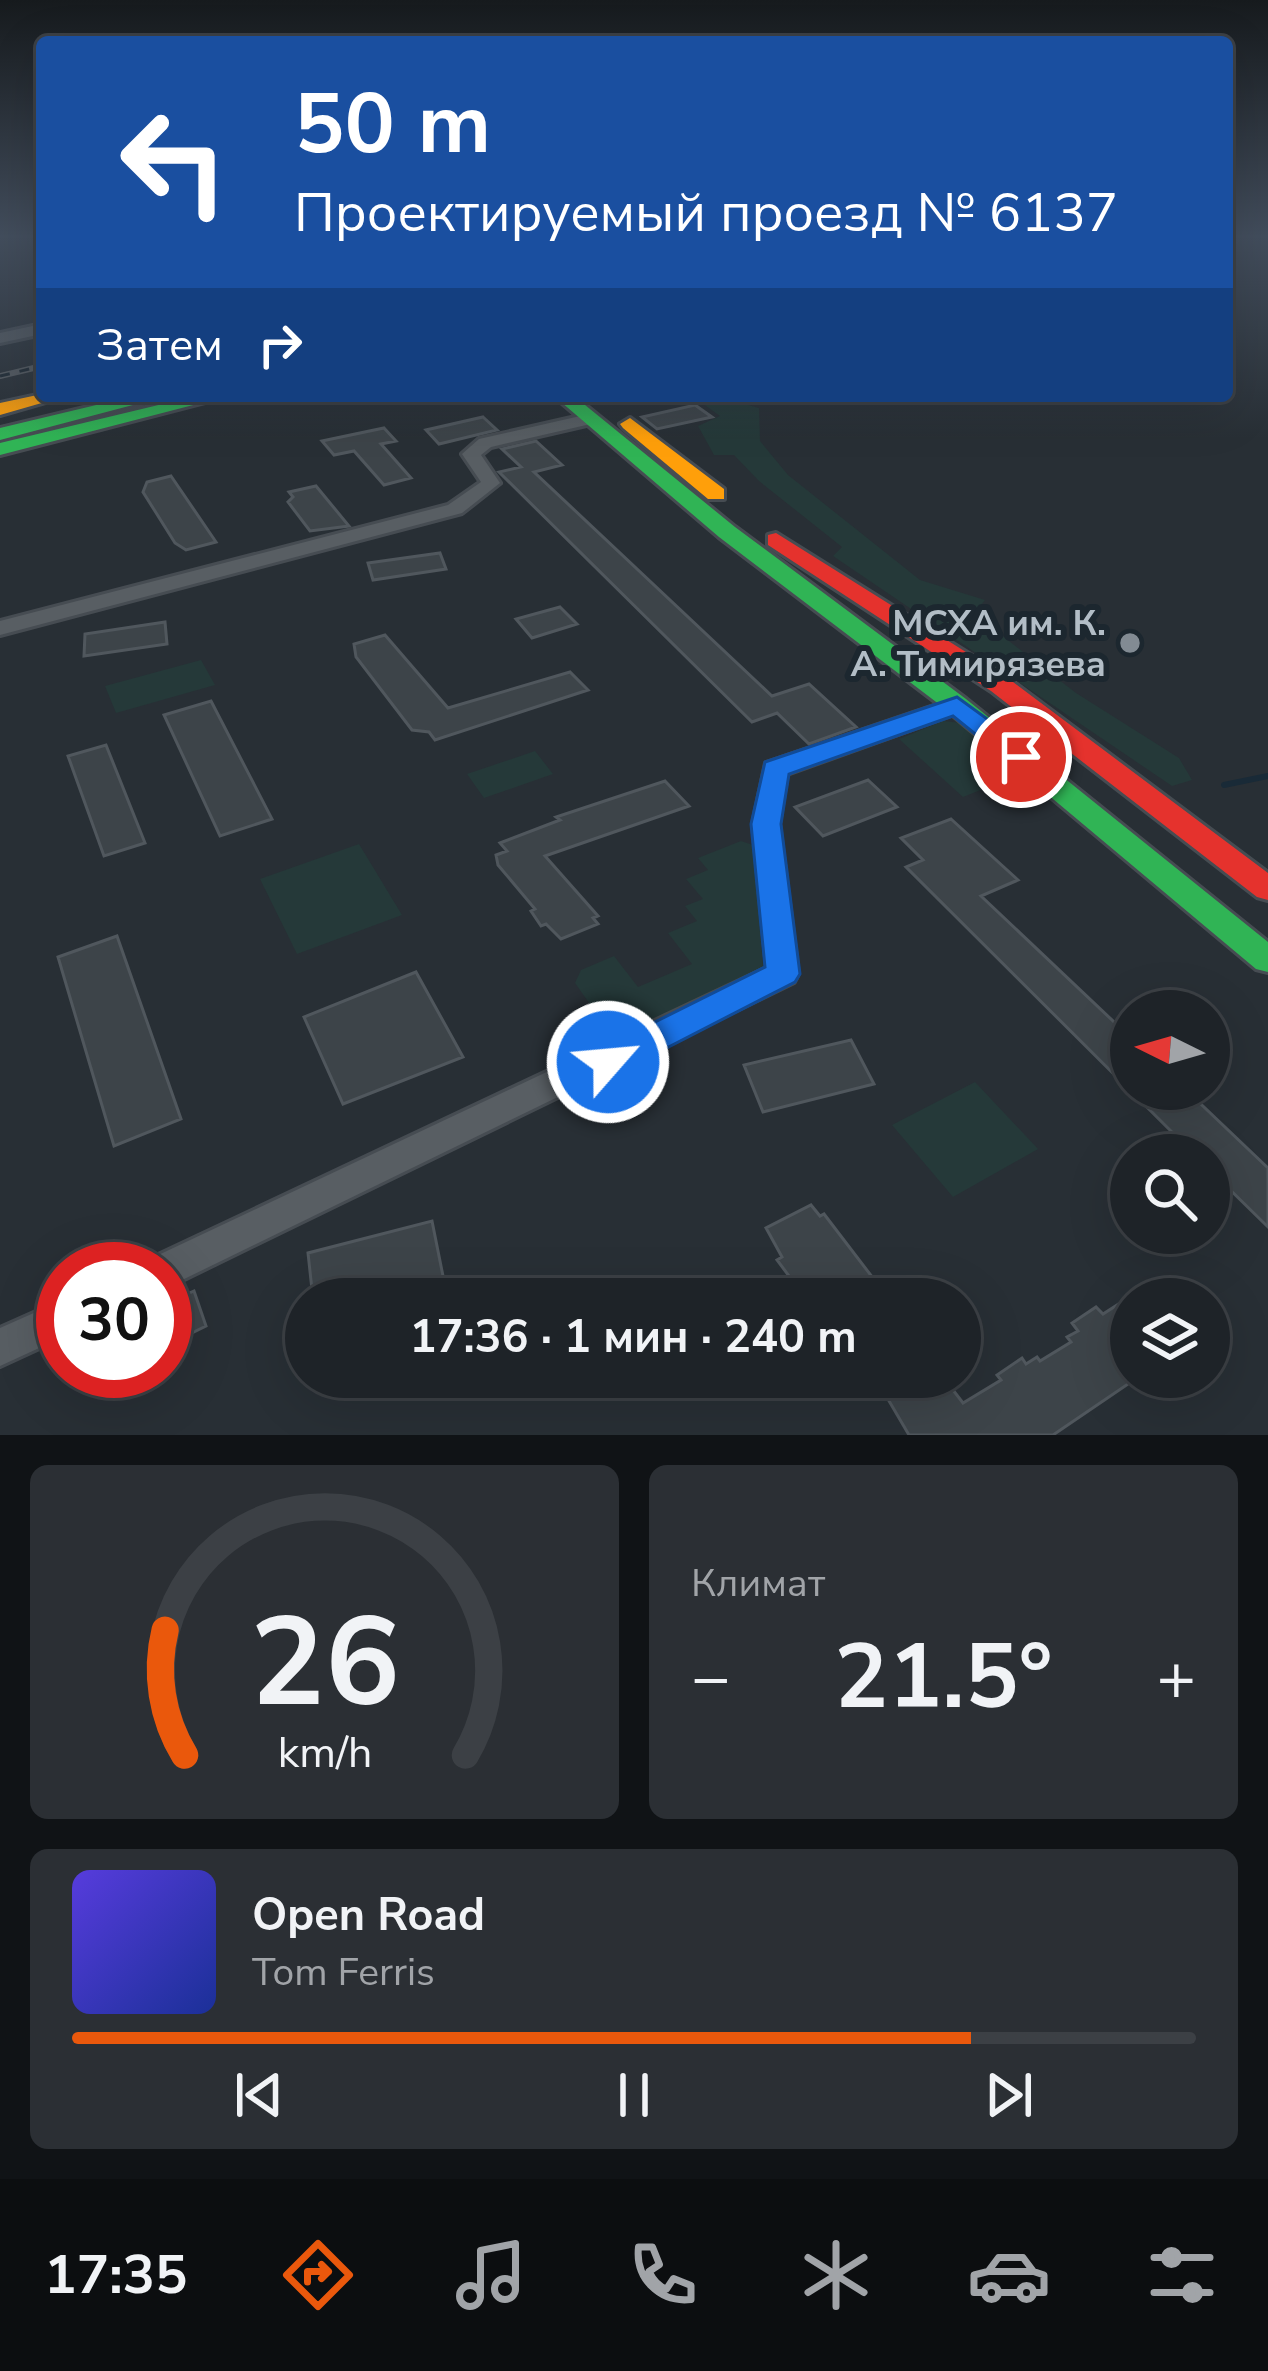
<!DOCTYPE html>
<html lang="ru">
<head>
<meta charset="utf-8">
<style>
	body { margin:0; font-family:"Nunito Sans",sans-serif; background:#2b2f34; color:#f1f3f6; height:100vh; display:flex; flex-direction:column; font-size:45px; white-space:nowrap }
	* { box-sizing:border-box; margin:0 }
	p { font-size:39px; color:#a1a4a8 }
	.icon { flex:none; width:66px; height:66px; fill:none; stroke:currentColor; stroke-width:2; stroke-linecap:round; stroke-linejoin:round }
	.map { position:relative; height:1435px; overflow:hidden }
	.side { display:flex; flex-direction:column; gap:30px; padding:30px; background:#101316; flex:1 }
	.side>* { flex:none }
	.guide { position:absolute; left:36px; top:36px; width:1197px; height:366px; border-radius:12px; box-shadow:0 12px 48px #0002,0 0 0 3px #3c4045; background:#1a4fa0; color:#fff; overflow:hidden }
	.needle { width:78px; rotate:275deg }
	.tools { position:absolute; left:1110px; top:990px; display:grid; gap:24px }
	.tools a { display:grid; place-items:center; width:120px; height:120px; border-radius:50%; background:#1e2328; box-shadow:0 12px 48px #0002,0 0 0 3px #3c4045; font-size:60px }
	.speed { position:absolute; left:36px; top:1242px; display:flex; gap:24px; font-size:60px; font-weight:700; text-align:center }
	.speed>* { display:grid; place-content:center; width:156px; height:156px; border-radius:50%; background:#1e2328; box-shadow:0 12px 48px #0002,0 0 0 3px #3c4045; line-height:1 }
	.speed .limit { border:18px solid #d22; background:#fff; color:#111 }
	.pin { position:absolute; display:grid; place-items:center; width:102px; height:102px; color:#fff; margin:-51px; border:6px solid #fff; border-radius:50%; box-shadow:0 3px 12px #0007 }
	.me { position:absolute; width:132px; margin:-66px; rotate:63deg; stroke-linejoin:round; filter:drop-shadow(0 0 9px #0008) }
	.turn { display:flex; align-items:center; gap:42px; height:252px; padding:0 60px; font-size:54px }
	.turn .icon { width:156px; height:156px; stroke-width:2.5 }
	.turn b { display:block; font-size:84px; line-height:102px }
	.then { display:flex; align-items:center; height:114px; padding:0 60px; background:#0003; gap:24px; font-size:45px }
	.big { font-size:90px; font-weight:700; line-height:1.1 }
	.side .tile { flex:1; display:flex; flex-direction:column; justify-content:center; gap:18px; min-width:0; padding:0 42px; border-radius:18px; background:#2b2f34 }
	.side .dial { align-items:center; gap:0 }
	.dial svg { height:312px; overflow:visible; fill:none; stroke:#3c4045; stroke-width:7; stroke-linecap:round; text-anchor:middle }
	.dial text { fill:#f1f3f6; stroke:none }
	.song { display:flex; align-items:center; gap:36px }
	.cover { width:144px; height:144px; border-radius:18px; background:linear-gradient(135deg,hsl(250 70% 55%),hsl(230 70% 35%)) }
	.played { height:12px; border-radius:6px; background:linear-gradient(90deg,#ea580c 80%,#3c4045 80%) }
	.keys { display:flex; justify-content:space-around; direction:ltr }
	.heat { display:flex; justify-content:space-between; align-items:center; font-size:66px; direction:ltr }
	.side .tiles { flex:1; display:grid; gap:30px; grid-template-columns:1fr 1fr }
	.tile:last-child { grid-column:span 2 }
	.trip { position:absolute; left:285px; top:1278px; width:696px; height:120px; border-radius:60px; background:#1e2328; box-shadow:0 12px 48px #0002,0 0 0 3px #3c4045; font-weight:700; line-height:120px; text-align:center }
	.tabs { display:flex; height:192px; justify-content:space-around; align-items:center; background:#0c0e10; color:#a1a4a8 }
	.tabs .icon { width:84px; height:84px }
	.tabs .current { color:#ea580c }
	.tabs b { font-size:54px; color:#f1f3f6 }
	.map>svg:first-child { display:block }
	.green { fill:#253939 }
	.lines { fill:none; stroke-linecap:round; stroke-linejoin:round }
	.stream { stroke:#192a37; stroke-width:6 }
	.building { fill:#3d4449; stroke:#50575d; stroke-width:3 }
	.street-casing { stroke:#464c52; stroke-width:6 }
	.fast-casing { stroke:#464c52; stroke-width:6 }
	.slow-casing { stroke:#464c52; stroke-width:6 }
	.jam-casing { stroke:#464c52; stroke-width:6 }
	.street { fill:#585e63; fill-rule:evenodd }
	.fast { fill:#30b455; fill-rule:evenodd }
	.slow { fill:#ff9f0a; fill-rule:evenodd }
	.jam { fill:#e5322d; fill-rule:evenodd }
	.rail-casing { stroke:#575c60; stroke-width:6 }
	.rail { stroke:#1c272f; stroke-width:3; stroke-dasharray:10; stroke-linecap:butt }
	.route { fill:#1a73e8; stroke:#114b97; stroke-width:3 }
	.poi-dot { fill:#828b93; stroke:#1c272f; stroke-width:4.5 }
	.labels { text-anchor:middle; stroke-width:12; stroke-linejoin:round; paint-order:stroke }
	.poi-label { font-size:36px; font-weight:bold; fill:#b2bdc6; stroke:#1c272f; text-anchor:end }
</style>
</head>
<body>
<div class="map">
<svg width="1268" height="1435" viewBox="0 0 1268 1435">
	<rect width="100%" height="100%" fill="#282f35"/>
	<path class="green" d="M674 396H717L759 408 760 441 788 475 920 580 985 600 974 614 1076 693 1179 758 1192 780 1172 786 833 556 842 547 759 481 734 455H714L698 426 720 416 702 403Z
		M201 660 215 685 116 713 105 686Z
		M943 721 962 723 1018 775 963 797 899 739Z
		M535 751 553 774 484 798 467 774Z
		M741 841 753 845 763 967 758 979 616 1041 575 983 581 970 614 956 638 987 692 964 668 933 697 921 685 906 703 899 686 879 708 870 698 858Z
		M359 844 402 915 297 954 260 879Z
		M975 1082 1038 1149 953 1197 892 1125Z"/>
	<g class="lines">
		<path class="stream" d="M1224 785 1268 776"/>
	</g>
	<path class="building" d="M695 405 712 417 657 429 642 417Z
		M483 417 497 430 439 444 426 430Z
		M384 428 396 441 381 444 411 478 384 485 354 451 334 455 322 441Z
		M536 441 562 465 534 472 772 696 809 684 856 727 809 744 777 713 752 722 499 472 521 467 502 449Z
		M171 476 216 542 186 550 175 543 143 492 147 482Z
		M316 486 349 526 310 531 288 502 293 497 289 492Z
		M440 553 446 569 373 580 368 563Z
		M560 607 577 624 532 638 516 619Z
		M165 622 167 644 84 656 85 634Z
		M385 635 448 708 570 672 588 690 435 740 429 732 412 730 356 657 354 644Z
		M211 701 272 819 220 836 164 715Z
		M106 745 145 843 104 856 68 756Z
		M868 780 897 807 823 836 795 807Z
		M665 781 689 806 545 856 598 916 593 918 598 924 561 939 546 924 541 926 531 911 535 909 498 865 496 855 507 851 500 843 560 820 556 817Z
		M951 819 1018 880 981 896 1131 1038V1089H1185L1268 1168V1227L1209 1169V1155H1195L906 867 923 860 901 838Z
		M117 936 181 1119 114 1146 58 957Z
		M416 972 463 1057 343 1104 304 1017Z
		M851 1040 874 1084 763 1112 744 1065Z
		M811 1205 820 1216 824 1214 889 1299H818L800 1281 795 1284 777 1260 782 1257 766 1228Z
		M432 1221 443 1276 356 1299H313L308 1253Z
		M194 1291 206 1326 165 1346V1304Z
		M1131 1296V1382L1053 1435H909L875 1377H943L963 1403 1001 1380 997 1375 1022 1358 1026 1364 1037 1357 1040 1361 1071 1342 1067 1337 1078 1331 1072 1323 1096 1307 1103 1314Z"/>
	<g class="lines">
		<g class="street-casing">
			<path id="street" d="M42 324V334L0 343V333Z
				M589 414 595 415V423L491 447 481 455 500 483 462 513 0 635V621L448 505 481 482 462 454 479 439Z
				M957 698 965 700 969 705 965 710 787 774 779 824 798 974 794 982 178 1282 165 1287V1269H147L152 1258 767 968 753 824 766 763Z
				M63 1300V1337L0 1366V1328Z"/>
		</g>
		<g class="fast-casing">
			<path id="fast" d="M134 396H167L0 440V428Z
				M196 396H228L0 455V443Z
				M554 396H574L735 527 966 699 1268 942V972L1256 969 948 711 719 537Z"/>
		</g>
		<g class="slow-casing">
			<path id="slow" d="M42 394 66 396 0 415V403Z
				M630 418 724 489V499H708L623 428 620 424Z"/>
		</g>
		<g class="jam-casing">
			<path id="jam" d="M776 533 1009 679 1268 873V900L1257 897 991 691 768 545V535Z"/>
		</g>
		<use href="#street" class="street"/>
		<use href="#fast" class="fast"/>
		<use href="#slow" class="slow"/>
		<use href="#jam" class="jam"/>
		<g class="rail-casing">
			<path id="rail" d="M0 376 42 366"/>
		</g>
		<use href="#rail" class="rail"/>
	</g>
	<linearGradient id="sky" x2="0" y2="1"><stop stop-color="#161a1d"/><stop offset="0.54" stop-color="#424d5c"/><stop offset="1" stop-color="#424d5c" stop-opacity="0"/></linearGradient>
	<rect width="1268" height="438" fill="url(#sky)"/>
	<path class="route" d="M957 697 1031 751V763H1011L953 716 789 774 781 824 800 974 795 982 620 1072 608 1077 595 1072 589 1062 595 1052 765 967 751 824 765 762Z"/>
	<circle class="poi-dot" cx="1130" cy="643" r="12"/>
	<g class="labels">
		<g class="poi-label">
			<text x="1106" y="635">МСХА им. К.<tspan x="1106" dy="41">А. Тимирязева</tspan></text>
		</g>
	</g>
</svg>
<div class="tools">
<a><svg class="needle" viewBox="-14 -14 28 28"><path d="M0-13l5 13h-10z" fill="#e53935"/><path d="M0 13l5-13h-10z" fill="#a1a4a8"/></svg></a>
<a><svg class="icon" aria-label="search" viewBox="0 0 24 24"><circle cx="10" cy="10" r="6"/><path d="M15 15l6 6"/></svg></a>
<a><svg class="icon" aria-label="layers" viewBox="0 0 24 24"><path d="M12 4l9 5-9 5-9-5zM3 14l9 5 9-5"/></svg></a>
</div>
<div class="speed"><div class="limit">30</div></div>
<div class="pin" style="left:1021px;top:757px;background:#d93025"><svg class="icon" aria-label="arrive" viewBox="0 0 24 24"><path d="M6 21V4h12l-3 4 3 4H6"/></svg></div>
<svg class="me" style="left:608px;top:1062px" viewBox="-20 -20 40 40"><circle r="17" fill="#1a73e8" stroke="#fff" stroke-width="3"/><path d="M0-11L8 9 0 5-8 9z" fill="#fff"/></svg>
<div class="trip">17:36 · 1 мин · 240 m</div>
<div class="guide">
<div class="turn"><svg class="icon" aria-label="left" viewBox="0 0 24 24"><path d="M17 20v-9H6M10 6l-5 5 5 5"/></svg><div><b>50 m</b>Проектируемый проезд № 6137</div></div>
<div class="then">Затем<svg class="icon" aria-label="right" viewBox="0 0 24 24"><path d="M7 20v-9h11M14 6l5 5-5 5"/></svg></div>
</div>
</div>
<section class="side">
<div class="tiles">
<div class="tile dial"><svg viewBox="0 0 100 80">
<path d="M14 69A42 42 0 1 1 86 69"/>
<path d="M14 69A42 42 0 0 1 9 37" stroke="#ea580c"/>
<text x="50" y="56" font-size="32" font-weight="700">26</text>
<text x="50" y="72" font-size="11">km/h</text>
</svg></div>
<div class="tile"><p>Климат</p>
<div class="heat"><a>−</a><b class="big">21.5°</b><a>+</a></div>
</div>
<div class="tile">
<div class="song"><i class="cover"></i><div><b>Open Road</b><p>Tom Ferris</p></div></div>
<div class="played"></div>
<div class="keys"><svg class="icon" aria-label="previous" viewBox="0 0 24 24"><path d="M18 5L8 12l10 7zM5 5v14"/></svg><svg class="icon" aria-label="pause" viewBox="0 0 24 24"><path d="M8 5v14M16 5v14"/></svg><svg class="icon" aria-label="next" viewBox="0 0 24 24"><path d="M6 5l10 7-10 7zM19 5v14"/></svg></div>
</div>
</div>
</section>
<nav class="tabs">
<b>17:35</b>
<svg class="icon current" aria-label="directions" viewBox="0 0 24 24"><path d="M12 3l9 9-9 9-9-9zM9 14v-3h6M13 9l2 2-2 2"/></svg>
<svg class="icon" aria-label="music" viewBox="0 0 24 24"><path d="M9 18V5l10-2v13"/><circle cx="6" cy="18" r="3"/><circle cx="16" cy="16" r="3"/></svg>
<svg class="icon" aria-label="phone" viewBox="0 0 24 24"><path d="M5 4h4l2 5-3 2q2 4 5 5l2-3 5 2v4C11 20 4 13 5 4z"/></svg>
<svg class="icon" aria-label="climate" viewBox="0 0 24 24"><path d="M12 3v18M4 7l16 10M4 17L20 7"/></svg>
<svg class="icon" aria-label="car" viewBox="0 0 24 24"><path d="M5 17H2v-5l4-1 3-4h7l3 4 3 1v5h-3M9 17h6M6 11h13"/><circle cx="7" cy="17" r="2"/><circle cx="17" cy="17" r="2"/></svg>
<svg class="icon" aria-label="filters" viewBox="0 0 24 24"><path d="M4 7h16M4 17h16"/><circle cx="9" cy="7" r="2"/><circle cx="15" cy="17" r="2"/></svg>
</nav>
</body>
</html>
